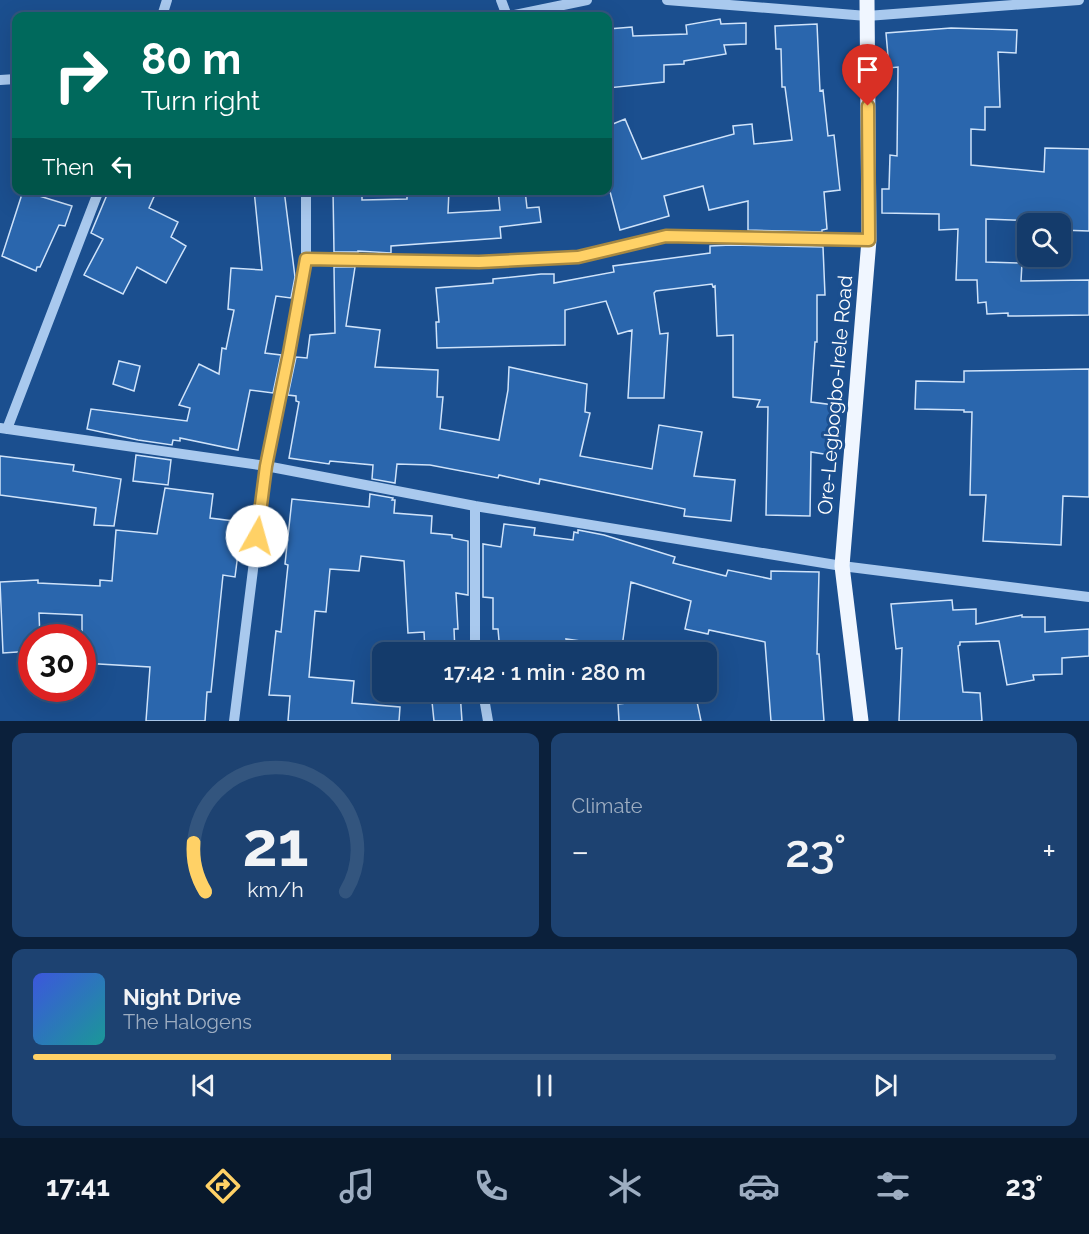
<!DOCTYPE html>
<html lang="en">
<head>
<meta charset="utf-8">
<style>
	body { margin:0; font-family:Raleway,sans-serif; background:#1d4271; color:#f1f3f6; height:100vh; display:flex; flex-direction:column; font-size:22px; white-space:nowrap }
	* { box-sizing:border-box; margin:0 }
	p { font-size:20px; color:#9dadc1 }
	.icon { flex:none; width:33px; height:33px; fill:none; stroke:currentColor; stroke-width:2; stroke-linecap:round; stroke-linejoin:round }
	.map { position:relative; height:721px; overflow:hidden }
	.side { display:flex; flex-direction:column; gap:12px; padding:12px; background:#0b203b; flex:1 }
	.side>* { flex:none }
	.hud { position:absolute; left:12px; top:12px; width:600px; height:183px; border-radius:12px; box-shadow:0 6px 24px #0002,0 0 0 2px #33557e; background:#00695c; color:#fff; overflow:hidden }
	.buttons { position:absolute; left:1017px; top:213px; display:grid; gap:12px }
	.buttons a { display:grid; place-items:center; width:54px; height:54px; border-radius:12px; background:#143b6b; box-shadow:0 6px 24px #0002,0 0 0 2px #33557e; font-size:30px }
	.speed { position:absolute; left:18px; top:624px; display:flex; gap:12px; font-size:30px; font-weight:700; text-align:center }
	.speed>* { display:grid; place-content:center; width:78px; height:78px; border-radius:50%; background:#143b6b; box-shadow:0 6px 24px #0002,0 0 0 2px #33557e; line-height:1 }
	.speed .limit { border:9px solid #d22; background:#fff; color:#111 }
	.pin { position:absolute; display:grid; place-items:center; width:51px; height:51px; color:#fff; margin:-62px -26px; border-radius:50% 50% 50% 0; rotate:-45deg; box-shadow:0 0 6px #0007 }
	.pin .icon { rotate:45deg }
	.me { position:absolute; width:66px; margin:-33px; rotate:7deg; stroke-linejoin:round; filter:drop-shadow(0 0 4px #0008) }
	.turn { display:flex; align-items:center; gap:21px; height:126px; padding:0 30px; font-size:27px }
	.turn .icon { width:78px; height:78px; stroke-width:2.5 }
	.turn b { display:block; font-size:42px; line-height:51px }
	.then { display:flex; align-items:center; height:57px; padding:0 30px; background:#0003; gap:12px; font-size:22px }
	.big { font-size:45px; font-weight:600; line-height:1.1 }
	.side .card { flex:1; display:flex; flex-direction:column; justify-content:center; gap:9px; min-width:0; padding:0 21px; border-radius:12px; background:#1d4271 }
	.side .dial { align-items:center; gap:0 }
	.dial svg { height:156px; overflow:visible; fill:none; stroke:#33557e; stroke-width:7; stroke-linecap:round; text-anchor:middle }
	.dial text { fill:#f1f3f6; stroke:none }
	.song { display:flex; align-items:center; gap:18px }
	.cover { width:72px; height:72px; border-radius:9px; background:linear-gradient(135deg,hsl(230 70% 55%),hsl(180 70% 35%)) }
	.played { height:6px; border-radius:3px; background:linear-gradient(90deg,#ffd166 35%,#33557e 35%) }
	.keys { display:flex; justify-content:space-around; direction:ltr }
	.heat { display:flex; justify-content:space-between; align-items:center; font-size:33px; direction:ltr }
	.side .tiles { flex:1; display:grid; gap:12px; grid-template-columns:1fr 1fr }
	.card:last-child { grid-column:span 2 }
	.trip { position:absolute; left:372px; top:642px; width:345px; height:60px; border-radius:12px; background:#143b6b; box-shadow:0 6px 24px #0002,0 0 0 2px #33557e; font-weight:600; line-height:60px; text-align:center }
	.tabs { display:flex; height:96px; justify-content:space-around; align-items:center; background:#08182b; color:#9dadc1 }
	.tabs .icon { width:42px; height:42px }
	.tabs .on { color:#ffd166 }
	.tabs b { font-size:27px; color:#f1f3f6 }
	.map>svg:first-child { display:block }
	.building { fill:#2a66ad; stroke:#cfe3fa; stroke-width:1.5 }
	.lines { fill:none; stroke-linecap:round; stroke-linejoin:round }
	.minor { stroke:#a9c9ee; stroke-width:10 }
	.major { stroke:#f0f6ff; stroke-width:15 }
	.route-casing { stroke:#a68842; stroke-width:15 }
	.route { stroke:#ffd166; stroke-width:10 }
	.labels { text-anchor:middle; stroke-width:6; stroke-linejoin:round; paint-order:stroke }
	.street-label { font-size:20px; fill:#fff; stroke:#1b4f8f }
</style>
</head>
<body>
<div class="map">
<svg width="1089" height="721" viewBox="0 0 1089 721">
	<rect width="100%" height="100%" fill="#1b4f8f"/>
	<path class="building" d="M720 19 721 24 746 23V44L724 45 726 54 684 61V64L664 65V82L608 88V29L632 27 633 36 687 34 686 25Z
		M817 24 820 91 823 90 828 136 834 135 840 190 824 192 827 229 822 230V232L748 230V201L709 210 703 186 664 196 669 216 620 230 608 184V126L625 119 642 159 734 134 733 126 752 124 754 144 792 140 785 87H782L781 49H776L775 26Z
		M951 28 1017 30 1016 53 998 52 1000 107H985V130L971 129V165L1044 172 1045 148 1089 149V231L1060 230V224H1042V221L986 219V262L1022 263 1021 281 1089 280V315L1008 316V313L987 314 986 302 978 303 977 280H956L958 229 939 230V214L882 213V189H889L890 155 897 156 898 67 889 68 886 33Z
		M109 190H157L149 208 178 222 171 237 186 246 166 283 137 267 123 294 84 275 103 239 91 233Z
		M254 190H284L295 277 291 298 276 296 265 353 281 355 273 393 250 390 238 450 180 438V441L173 440 172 445 138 440 87 429 91 409 187 421 190 408 179 405 199 364 219 374 222 348 226 349 234 310 228 309 231 268 262 270Z
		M333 190H362V200L407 199V190H449L448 213 500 210 498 190H525L527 208 539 207 541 222 500 227 501 238 391 246V253L358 251V252H334Z
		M23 191 72 206 65 226 59 225 40 267H37L36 271 2 256Z
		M731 245 823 247 825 295H817V342H815L811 402 842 406 836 456 811 452 810 516 766 515 768 407H757L760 400 733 397V335L717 336 715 286 713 287 712 284 656 291 654 293 660 334 668 333 664 398H628L632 330 618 334 606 301 565 310V345L437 348 436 322H439L436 288 493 283V279L541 274H554V283L614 272 613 266 710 253V246Z
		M334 267H355L346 326 380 330 375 367 438 370 437 397H443L440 429 499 440 508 390 509 367 587 384 585 412 590 413 580 456 652 469 659 425 702 432 694 476 735 480 731 521 684 516 685 509 540 479 539 484 499 475 498 478 430 465 397 464 395 483 372 479 373 465 330 461 329 464 289 458 299 402 296 401V396L288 395 296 357 307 358 310 335 335 333Z
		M119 361 140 366 134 391 113 384Z
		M1089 369V497L1063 496 1061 545 983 541 986 495H970L972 412H964V410L915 409 916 381 964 382V371Z
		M136 455 171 460 168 485 133 481Z
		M0 456 74 465 73 471 121 479 114 526 94 525 96 508 0 495Z
		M165 488 213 494 210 518 242 522 235 577 223 575 211 692H207L205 721H146L150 667 82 663V615L39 613 40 638H32V651L3 653 0 582 38 580V583L100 586V580L112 581 116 530 157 534Z
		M370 494 393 498 392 500H395L394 513 432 516 431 533 452 535V538L468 541V595L456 593 458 629H454L455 652H425L424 632 408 633 404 561 361 556 359 571 330 569 326 612 315 611 309 677 354 681 352 703 400 707 399 721H288L290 696 269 695 276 631 281 632 288 565 285 564 292 499 369 507Z
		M504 524 535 528 534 535 573 540 574 532 578 533V530L604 535 675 557 673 563 726 576 728 570 771 579V571L819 572 817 654H819L824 721H771L765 642 709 630 708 634 685 629 691 601 631 582 622 647 566 639 567 648 529 652H500L498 629H493V598L483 597V544L501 547Z
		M952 600 953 610 976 609V624L1022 615V617H1045V632L1089 629V656L1062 658V674L1033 675 1034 680 1007 685 999 641 960 642V645L958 646 963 692 980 693 982 721H899L902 648 896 649 891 604Z
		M431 692H460L462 721H434Z
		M642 692H695L701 721H619L618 704 644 701Z"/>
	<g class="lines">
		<path class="minor" d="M501 0 507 16
			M667 0 867 16 1079 0
			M162 16 167 0
			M510 16 587 0
			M0 80 16 79
			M306 259 479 262 578 257 666 236 869 240
			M0 428 266 466 475 506 842 566 1089 597
			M7 429 99 190
			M475 506V641L477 652
			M483 692 488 721
			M234 721 266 466 289 353 306 259V190"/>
		<path class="major" d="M861 721 842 566 869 240 867 0"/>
	</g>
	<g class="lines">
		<g class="route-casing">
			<path id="route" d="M257 536 266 466 289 353 306 259 479 262 578 257 666 236 869 240 868 106"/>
		</g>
		<use href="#route" class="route"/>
	</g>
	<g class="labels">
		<g class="street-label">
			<text transform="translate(835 395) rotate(-85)" y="7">Ore-Legbogbo-Irele Road</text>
		</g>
	</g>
</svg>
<div class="buttons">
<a><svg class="icon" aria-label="search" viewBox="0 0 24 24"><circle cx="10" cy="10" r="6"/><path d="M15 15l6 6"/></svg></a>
</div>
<div class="speed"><div class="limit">30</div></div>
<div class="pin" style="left:868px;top:106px;background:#d93025"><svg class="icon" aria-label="arrive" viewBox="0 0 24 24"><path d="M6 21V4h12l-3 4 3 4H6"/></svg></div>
<svg class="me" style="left:257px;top:536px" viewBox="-20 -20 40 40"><circle r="19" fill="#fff"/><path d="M0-13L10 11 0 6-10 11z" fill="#ffd166"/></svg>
<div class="trip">17:42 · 1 min · 280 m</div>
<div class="hud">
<div class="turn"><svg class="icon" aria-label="right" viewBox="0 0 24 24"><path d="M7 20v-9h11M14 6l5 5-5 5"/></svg><div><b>80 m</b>Turn right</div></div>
<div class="then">Then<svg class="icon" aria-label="left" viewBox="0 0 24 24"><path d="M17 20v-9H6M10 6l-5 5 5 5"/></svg></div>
</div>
</div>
<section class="side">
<div class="tiles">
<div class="card dial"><svg viewBox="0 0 100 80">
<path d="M14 69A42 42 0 1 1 86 69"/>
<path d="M14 69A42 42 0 0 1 8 44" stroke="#ffd166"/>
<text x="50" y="56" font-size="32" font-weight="700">21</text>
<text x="50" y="72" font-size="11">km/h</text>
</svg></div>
<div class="card"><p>Climate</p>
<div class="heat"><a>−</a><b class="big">23°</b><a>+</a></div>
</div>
<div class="card">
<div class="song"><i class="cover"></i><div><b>Night Drive</b><p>The Halogens</p></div></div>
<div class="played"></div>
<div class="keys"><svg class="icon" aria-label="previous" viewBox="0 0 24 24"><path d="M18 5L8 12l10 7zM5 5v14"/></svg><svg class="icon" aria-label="pause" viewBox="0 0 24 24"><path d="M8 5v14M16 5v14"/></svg><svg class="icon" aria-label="next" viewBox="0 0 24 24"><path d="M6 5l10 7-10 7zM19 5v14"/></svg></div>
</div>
</div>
</section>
<nav class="tabs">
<b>17:41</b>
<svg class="icon on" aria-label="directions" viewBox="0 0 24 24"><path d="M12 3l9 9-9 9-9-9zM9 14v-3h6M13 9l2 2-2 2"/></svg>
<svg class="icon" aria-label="music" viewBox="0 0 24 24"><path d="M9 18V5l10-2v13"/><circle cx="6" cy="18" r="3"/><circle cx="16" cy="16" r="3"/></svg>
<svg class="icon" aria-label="phone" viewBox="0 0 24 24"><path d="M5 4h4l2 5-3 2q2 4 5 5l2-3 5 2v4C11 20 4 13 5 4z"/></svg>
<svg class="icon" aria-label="climate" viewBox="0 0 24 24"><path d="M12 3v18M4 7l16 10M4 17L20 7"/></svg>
<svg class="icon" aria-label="car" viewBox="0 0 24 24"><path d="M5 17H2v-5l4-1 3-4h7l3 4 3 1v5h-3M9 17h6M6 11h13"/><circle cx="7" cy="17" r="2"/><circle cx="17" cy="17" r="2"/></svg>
<svg class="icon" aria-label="filters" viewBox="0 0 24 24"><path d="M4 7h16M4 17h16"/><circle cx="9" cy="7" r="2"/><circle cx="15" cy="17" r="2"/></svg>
<b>23°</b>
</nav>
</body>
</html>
